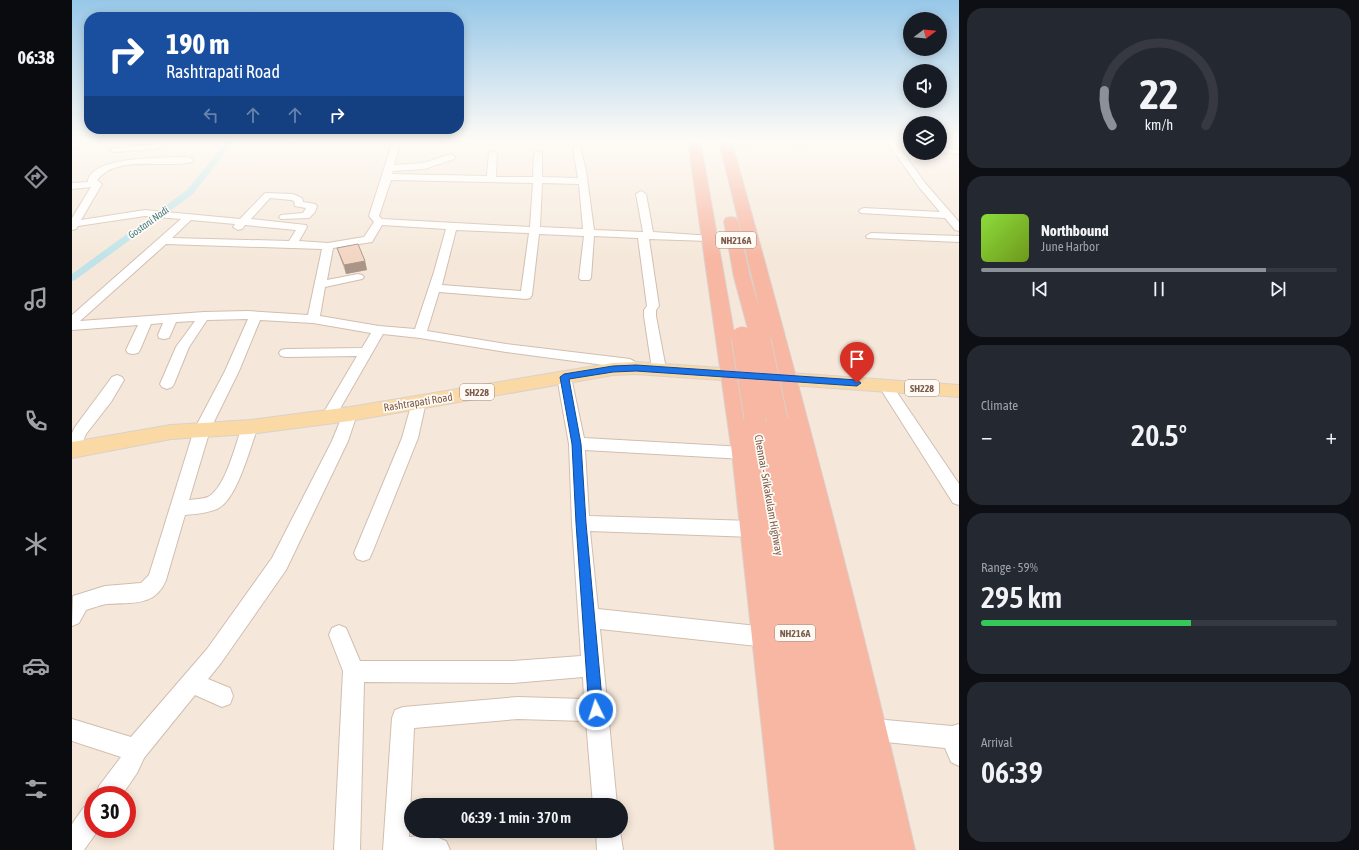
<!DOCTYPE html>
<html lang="en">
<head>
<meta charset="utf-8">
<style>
	body { margin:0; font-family:"Asap Condensed",sans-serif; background:#242831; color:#f1f3f6; height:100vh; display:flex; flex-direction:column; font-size:15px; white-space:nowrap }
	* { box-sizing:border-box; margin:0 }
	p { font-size:13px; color:#9ea1a6 }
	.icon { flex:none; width:22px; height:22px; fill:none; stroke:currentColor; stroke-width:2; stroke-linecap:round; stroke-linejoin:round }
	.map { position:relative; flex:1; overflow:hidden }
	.drawer { display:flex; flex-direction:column; gap:8px; padding:8px; background:#0d0f14; width:400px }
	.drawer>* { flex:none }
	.guide { position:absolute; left:12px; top:12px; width:380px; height:122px; border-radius:16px; box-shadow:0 2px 10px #0003; background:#1a4fa0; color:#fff; overflow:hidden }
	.needle { width:26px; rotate:74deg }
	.tools { position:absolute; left:831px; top:12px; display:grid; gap:8px }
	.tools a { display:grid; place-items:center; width:44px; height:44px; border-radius:50%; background:#171b24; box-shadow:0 2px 10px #0003; font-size:20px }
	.speed { position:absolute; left:12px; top:786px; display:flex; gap:8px; font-size:20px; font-weight:700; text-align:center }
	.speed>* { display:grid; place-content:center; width:52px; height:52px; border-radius:50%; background:#171b24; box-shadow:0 2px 10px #0003; line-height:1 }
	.speed .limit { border:6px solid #d22; background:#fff; color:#111 }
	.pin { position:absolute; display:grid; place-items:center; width:34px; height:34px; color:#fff; margin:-41px -17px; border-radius:50% 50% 50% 0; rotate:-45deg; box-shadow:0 0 4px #0007 }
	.pin .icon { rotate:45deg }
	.me { position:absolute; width:44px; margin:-22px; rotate:356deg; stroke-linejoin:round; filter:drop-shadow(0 0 3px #0008) }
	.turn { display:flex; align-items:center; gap:14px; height:84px; padding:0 16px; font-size:18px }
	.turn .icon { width:52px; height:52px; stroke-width:2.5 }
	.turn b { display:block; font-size:28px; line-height:34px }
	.lanes { display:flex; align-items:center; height:38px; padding:0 16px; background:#0003; justify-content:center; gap:20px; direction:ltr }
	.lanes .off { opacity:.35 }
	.big { font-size:30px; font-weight:600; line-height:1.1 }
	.drawer .card { flex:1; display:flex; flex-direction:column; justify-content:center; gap:6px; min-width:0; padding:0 14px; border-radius:16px; background:#242831 }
	.drawer .dial { align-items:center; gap:0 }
	.dial svg { height:104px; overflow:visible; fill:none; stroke:#363941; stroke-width:7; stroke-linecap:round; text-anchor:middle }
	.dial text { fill:#f1f3f6; stroke:none }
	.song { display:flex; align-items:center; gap:12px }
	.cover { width:48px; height:48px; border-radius:6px; background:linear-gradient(135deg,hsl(90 70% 55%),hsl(80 70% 35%)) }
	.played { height:4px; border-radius:2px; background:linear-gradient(90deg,#8c9099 80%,#363941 80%) }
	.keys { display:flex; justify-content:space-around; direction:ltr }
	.heat { display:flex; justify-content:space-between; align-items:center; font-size:22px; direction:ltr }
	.charge { height:6px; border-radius:3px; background:linear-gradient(90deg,#34c759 59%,#363941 0) }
	.trip { position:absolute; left:332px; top:798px; width:224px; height:40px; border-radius:20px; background:#171b24; box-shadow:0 2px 10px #0003; font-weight:600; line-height:40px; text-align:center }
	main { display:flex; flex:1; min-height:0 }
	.tab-bar { display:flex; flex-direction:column; width:72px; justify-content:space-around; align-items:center; background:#090b0e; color:#9ea1a6 }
	.tab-bar .icon { width:28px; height:28px }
	.tab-bar .selected { color:#8c9099 }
	.tab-bar b { font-size:18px; color:#f1f3f6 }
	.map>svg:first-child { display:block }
	.residential { fill:#f5e8da; fill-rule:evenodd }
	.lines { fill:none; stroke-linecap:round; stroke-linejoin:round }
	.canal { fill:#bfe3e8; fill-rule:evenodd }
	.minor-casing { stroke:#d1beb0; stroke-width:2 }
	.major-casing { stroke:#dad1cd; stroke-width:2 }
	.highway-casing { stroke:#dad1cd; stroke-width:2 }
	.minor { fill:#fff; fill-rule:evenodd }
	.major { fill:#fbd9a5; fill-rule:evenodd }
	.highway { fill:#f7b7a3; fill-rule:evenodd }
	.highway-bridge-casing { stroke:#dad1cd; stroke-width:23; stroke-linecap:butt }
	.highway-bridge { stroke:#f7b7a3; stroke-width:21 }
	.wall { fill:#d1b7a8 }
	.shaded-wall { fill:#aa9588 }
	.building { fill:#f3d5c3; stroke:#aa9588 }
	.route { fill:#1a73e8; stroke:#114b97 }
	.labels { text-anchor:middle; stroke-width:3.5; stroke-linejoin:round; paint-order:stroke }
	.far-water-label { font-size:10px; font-style:italic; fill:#437c86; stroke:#fffaf3 }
	.shield { fill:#fffaf3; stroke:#a28b7f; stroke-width:1 }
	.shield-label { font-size:10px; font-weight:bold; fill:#7a5c4d }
	.street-label { font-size:11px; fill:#7a5c4d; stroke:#fffaf3 }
</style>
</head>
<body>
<main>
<nav class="tab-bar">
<b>06:38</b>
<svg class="icon selected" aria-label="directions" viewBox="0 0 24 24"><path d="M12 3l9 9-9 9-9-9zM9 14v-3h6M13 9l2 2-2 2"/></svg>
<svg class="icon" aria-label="music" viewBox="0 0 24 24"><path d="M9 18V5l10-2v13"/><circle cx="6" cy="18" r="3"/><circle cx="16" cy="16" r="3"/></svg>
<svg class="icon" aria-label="phone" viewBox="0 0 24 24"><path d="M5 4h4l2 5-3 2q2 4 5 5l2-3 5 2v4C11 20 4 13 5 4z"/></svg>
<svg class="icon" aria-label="climate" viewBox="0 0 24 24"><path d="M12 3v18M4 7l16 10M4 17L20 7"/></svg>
<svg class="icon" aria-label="car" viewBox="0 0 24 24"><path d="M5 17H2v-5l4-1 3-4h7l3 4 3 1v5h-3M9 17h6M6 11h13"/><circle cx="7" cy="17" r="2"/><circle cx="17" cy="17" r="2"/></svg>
<svg class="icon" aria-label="filters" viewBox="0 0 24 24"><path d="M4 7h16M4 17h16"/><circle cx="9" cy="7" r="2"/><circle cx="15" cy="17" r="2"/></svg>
</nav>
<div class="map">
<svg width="887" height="850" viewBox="0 0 887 850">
	<rect width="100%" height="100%" fill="#fdf6ec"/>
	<path class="residential" d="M0 140H838V153H868V140H887V850H0ZM21 795H55V829H21ZM339 805H549V831H339Z"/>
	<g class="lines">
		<path class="canal" d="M156 140H163L121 194 3 280 0 281V274L115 190Z"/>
		<g class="minor-casing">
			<path id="minor" d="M89 140H99L85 149 42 152 38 150 42 148 83 145Z
				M218 140H226V141L222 143H219Z
				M321 140H329L322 165 351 163 379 154 383 157 382 159 352 169 321 171 320 174 415 176 417 153 421 151 425 153 424 177H461L462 153 466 151 470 153V177L506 178 501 148 505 146H508L514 171 522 230 571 232 564 194 569 191 574 194 581 232 641 236 642 238 637 241 577 239 587 306 584 310V316L594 369 592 372 587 374 582 372 580 369 572 316V310L575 306 566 238 522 236 519 278 517 280H509L507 278 512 236 467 234 460 295 458 298 454 299 367 292 355 331 434 344 558 359 569 365 571 368 569 371 564 373 555 368 434 352 348 338 311 334 261 421 256 423 251 421 249 417 285 356 214 357 209 356 207 353 209 350 214 349 290 348 299 333 241 323 188 320 167 371 138 430 117 500C123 499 131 499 136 497 154 487 163 445 170 427L173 423 178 421 183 423 186 427C178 447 166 497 147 508 137 513 124 514 113 515L94 580C83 607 60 602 35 604 28 605 21 608 14 610L7 623 0 626 1 596 33 586 69 583 77 575 122 430 153 371 176 319 135 320 117 347 102 384 100 387 95 389 90 387 88 384 104 347 123 321 104 322 97 338 92 339 87 338 86 335 91 323 79 324 68 350 66 353 61 354 56 353 54 350 66 325 0 330V315L109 219 73 216 6 226 4 229 0 230V218L19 187 0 189V183L16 182C17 155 98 158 117 157L121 160 120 162C91 169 46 154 25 180L30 184 9 220 73 210 168 219 193 193 221 194 230 198 231 202 243 204 245 206 243 212 237 218 209 219 207 217 209 215 231 213 234 208 223 206 222 201 219 200 198 198 179 219 234 225 235 227 227 241 256 243 292 237 302 222 297 216ZM319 180 461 183 458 227 310 219 307 216ZM470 183 507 184 511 229 468 227ZM119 220 163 224 161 227 166 230 170 229 173 225 224 230 217 241 100 238ZM310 225 374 229 362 272 343 329 307 326 248 316 253 287 290 279 292 277 290 275 286 274 255 280 261 248 300 242ZM384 230 457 233 449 291 370 285ZM94 244 250 249 236 315 176 311 132 312 8 321Z
				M650 140 751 141 755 143 751 145 653 144 649 142Z
				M814 140H822L853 183 887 222V231L883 230 873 218 789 213 787 211 789 209 792 208 868 212 847 187Z
				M12 141H15V145L0 148V144Z
				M868 148 887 150V154L868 152Z
				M799 233 887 236V242L795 238 794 236Z
				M492 372 497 374 499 377 512 438 672 447 678 449 680 453 678 457 672 459 513 450 517 516 681 521 687 524 690 529 687 534 681 537 518 531 526 609 695 627 702 630 705 637 702 644 695 647 528 629 545 805H521L514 721 446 719 342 728 337 837 359 835 374 841 378 850H311L320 718 323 710 331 707 446 697 512 699 511 677 441 683 292 682 288 850H262L271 671 257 635 260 628 267 625 274 628 288 661H441L509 656 500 523 497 444 485 377 487 374Z
				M45 375 50 377 52 380 39 402 14 434 6 454 0 456V433L3 427 40 377Z
				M813 380 818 382 887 484V505L881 503 808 388 806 385 808 382Z
				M347 397 352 398 354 402 346 438 300 553 297 559 291 561 285 559 282 553 330 438 340 402 342 398Z
				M278 409 283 410 285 414 276 441 214 570 149 663 136 679 158 688 161 696 158 704 150 707 123 695 72 758 65 773 50 795H24L27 786 49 757 0 741V719L59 737 135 649 200 558 260 441 271 414 273 410Z
				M798 716 814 720 880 726 887 724V766L879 762 873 748 814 742 790 735 787 727 790 719Z
				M21 804V829H27L12 850H0V824L12 807Z
				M524 831H548L551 850H525Z"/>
		</g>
		<g class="major-casing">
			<path id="major" d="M564 362 887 385V397L564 374 541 375 278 421 178 434 99 439 0 458V442L99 425 178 420 278 407 541 363Z"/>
		</g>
		<g class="highway-casing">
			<path id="highway" d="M616 140H628L676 412 683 410 691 412 694 420 697 414 705 412 713 415 696 342 695 344 688 346 681 344 679 340 662 277 652 221 654 218 659 217 664 218 666 221 678 277 688 310 647 140H659C725 376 788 612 843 850H703L660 453Z"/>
		</g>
		<use href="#minor" class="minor"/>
		<use href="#major" class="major"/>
		<use href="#highway" class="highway"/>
		<g class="highway-bridge-casing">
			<path id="highway-bridge" d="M670 337 683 418
				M688 340 705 420"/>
		</g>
		<use href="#highway-bridge" class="highway-bridge"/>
	</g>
	<path class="wall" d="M265 248 293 261 295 270 274 274 268 257Z"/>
	<path class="shaded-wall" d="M293 261 295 270 274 274 272 265Z"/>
	<path class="building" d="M286 244 293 261 272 265 265 248Z"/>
	<linearGradient id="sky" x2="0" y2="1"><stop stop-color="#97c7e8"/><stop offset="0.54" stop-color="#fefbf6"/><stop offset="1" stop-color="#fefbf6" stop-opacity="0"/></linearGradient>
	<rect width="887" height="259" fill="url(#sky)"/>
	<path class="route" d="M564 365 785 380 789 383 785 386 564 371 541 372 497 379 509 444 514 523 531 710 529 715 524 717 519 715 517 710 504 523 500 444 488 377 492 374 541 366Z"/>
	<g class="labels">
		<g class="far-water-label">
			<text transform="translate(76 222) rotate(-36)" y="4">Gostani Nadi</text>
		</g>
		<g class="shield">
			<rect x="644" y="232" width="40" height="16" rx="3"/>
			<rect x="833" y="380" width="34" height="16" rx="3"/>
			<rect x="388" y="384" width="34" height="16" rx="3"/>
			<rect x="703" y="625" width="40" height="16" rx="3"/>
		</g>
		<g class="shield-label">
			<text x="664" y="244">NH216A</text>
			<text x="850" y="392">SH228</text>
			<text x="405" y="396">SH228</text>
			<text x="723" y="637">NH216A</text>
		</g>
		<g class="street-label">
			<text transform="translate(346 402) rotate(-9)" y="4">Rashtrapati Road</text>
			<text transform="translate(697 495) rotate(80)" y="4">Chennai - Srikakulam Highway</text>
		</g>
	</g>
</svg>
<div class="tools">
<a><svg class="needle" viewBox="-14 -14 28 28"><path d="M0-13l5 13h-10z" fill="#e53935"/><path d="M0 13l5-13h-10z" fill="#9ea1a6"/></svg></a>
<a><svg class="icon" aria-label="sound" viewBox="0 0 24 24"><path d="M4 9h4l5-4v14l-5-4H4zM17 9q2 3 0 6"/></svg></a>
<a><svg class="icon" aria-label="layers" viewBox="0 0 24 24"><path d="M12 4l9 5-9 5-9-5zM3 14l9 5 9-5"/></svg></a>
</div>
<div class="speed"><div class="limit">30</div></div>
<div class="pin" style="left:785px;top:383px;background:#d93025"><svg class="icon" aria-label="arrive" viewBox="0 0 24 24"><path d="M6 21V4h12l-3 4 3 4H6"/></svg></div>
<svg class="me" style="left:524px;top:710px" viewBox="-20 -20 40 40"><circle r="17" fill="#1a73e8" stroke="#fff" stroke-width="3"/><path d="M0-11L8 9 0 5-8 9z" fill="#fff"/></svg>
<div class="trip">06:39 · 1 min · 370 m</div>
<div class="guide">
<div class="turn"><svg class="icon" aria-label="right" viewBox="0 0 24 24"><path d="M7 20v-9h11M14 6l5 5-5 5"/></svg><div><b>190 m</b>Rashtrapati Road</div></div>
<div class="lanes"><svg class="icon off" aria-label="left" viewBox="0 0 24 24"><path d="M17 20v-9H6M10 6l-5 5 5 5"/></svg><svg class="icon off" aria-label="ahead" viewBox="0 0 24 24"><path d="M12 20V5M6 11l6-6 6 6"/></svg><svg class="icon off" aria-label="ahead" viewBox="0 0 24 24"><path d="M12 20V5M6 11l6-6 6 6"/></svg><svg class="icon" aria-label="right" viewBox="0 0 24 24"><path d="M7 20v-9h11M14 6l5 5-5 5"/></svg></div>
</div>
</div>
<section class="drawer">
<div class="card dial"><svg viewBox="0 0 100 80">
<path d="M14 69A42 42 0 1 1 86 69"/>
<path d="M14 69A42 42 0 0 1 8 42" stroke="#8c9099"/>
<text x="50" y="56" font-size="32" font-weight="700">22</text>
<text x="50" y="72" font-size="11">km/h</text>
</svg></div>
<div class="card">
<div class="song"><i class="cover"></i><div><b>Northbound</b><p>June Harbor</p></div></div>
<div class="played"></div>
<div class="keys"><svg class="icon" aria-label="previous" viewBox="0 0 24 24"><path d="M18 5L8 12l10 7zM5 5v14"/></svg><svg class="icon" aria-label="pause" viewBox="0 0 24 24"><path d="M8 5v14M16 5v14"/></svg><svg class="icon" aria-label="next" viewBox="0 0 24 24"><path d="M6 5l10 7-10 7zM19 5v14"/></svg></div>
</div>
<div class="card"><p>Climate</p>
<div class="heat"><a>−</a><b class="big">20.5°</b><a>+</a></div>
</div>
<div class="card"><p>Range · 59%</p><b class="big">295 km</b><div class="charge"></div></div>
<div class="card"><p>Arrival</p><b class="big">06:39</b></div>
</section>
</main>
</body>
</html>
